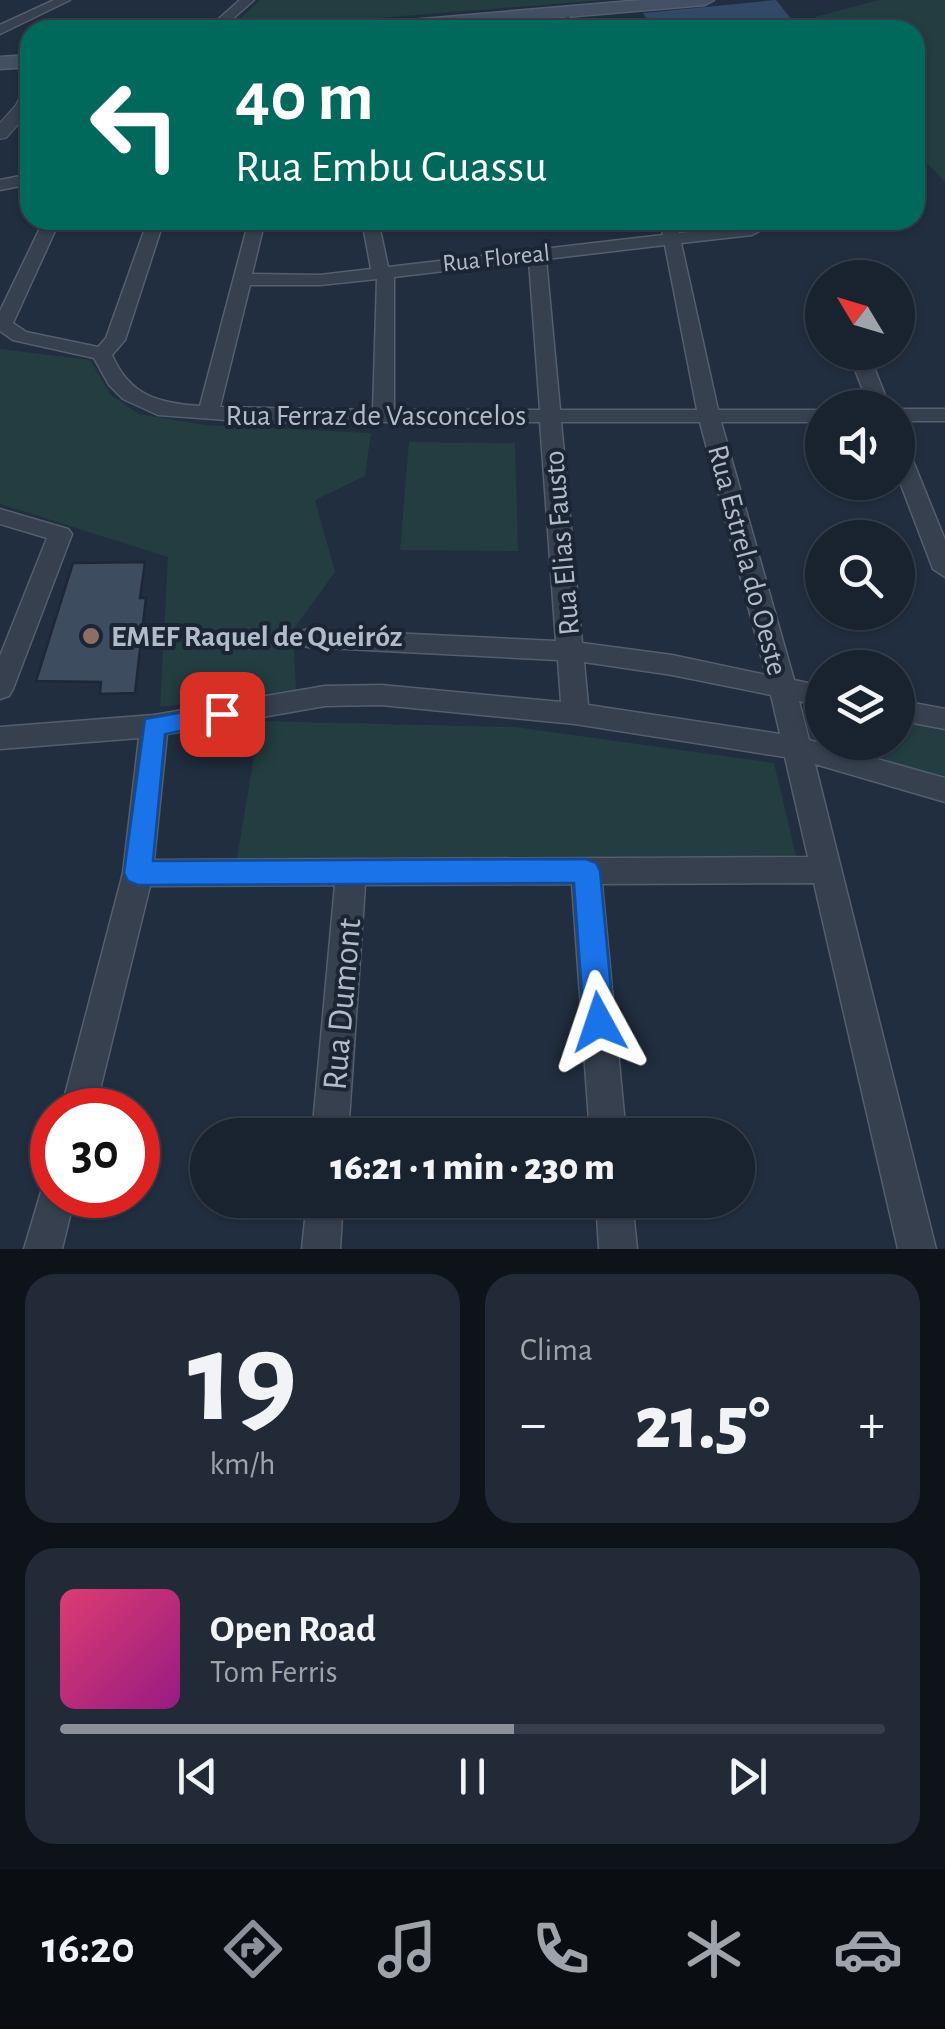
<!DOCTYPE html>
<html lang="pt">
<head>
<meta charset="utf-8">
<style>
	body { margin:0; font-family:"Alegreya Sans",sans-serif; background:#222a37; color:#f1f3f6; height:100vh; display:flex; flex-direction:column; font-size:38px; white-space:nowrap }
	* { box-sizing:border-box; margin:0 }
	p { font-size:32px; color:#9fa4aa }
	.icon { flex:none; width:55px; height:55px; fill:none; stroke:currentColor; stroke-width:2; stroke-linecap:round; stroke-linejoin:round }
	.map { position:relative; height:1249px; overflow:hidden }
	.panel { display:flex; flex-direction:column; gap:25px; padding:25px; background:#0e131a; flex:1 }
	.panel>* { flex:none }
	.banner { position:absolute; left:20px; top:20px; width:905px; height:210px; border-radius:30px; box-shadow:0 2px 8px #0004,0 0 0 2px #373f4b; background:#00695c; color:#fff; overflow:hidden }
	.needle { width:65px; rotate:308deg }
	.buttons { position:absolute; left:805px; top:260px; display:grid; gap:20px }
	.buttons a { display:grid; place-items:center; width:110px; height:110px; border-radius:50%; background:#19222f; box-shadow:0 2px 8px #0004,0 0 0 2px #373f4b; font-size:50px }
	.speed { position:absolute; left:30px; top:1088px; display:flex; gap:20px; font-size:50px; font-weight:700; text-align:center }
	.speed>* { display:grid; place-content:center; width:130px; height:130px; border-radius:50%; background:#19222f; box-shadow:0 2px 8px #0004,0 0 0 2px #373f4b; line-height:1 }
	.speed .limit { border:15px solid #d22; background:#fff; color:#111 }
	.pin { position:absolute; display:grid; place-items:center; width:85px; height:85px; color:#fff; margin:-42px; border-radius:20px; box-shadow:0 5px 15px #0006 }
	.me { position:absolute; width:110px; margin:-55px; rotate:355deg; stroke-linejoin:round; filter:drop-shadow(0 0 8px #0008) }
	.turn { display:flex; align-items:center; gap:35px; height:210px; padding:0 50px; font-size:45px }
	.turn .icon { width:130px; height:130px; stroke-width:2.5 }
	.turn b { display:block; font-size:70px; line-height:85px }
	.big { font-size:75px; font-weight:800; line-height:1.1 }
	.panel .card { flex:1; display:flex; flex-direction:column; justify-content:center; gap:15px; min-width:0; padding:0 35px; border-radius:30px; background:#222a37 }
	.panel .dial { align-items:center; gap:0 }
	.dial b { font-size:130px; line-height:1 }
	.song { display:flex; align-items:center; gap:30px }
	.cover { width:120px; height:120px; border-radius:15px; background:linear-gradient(135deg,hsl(340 70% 55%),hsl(310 70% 35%)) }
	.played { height:10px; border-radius:5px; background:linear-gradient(90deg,#8c9099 55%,#373f4b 55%) }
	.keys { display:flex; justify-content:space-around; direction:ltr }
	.heat { display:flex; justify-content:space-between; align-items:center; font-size:55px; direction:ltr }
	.panel .tiles { flex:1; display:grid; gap:25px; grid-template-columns:1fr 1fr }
	.card:last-child { grid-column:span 2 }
	.trip { position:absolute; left:190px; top:1118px; width:565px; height:100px; border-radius:50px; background:#19222f; box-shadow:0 2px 8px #0004,0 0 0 2px #373f4b; font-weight:800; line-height:100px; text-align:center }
	.menu { display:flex; height:160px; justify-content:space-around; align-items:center; background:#0a0e13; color:#9fa4aa }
	.menu .icon { width:70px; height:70px }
	.menu .selected { color:#8c9099 }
	.menu b { font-size:45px; color:#f1f3f6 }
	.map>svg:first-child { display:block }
	.green { fill:#233d40 }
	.water { fill:#344968 }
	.building { fill:#3d4c5f; stroke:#1d2736; stroke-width:2.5 }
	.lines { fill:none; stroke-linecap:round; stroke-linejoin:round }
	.service-casing { stroke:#545e6d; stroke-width:3 }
	.minor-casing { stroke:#545e6d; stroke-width:3 }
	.tertiary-casing { stroke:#545e6d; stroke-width:2 }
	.secondary-casing { stroke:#545e6d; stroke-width:3 }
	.service { fill:#36404f; fill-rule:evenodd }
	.minor { fill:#36404f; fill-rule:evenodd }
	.tertiary { fill:#36404f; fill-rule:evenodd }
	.secondary { fill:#434f62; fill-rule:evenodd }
	.route { fill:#1a73e8; stroke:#114b97; stroke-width:2.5 }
	.education-dot { fill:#8d6e63; stroke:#1b2534; stroke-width:4 }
	.labels { text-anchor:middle; stroke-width:8; stroke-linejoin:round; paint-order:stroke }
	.far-street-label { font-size:25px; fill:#b1bbca; stroke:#1b2534 }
	.street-label { font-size:30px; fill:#b1bbca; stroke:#1b2534 }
	.poi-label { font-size:30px; font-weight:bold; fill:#b1bbca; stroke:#1b2534; text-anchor:start }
	.near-street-label { font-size:35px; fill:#b1bbca; stroke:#1b2534 }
</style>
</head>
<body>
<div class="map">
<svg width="945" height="1249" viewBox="0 0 945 1249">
	<rect width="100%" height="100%" fill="#212e3f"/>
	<path class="green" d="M260 0H605L228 30Z
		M879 0H945V182L915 151V30H824L815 17Z
		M0 349 90 360 111 395 139 414 206 425 371 433 365 476 315 500 335 572 293 630 296 691 160 707 168 557 0 504Z
		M409 442 515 443 518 551 400 550Z
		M898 703 945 712V780L823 753 794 731 822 706V742H898Z
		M260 721 515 727 774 763 796 856 237 858Z"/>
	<path class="water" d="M776 0 800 30H654L643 13Z"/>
	<path class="building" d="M145 562 140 598H146L135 693 100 694 101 682 36 681 73 563Z"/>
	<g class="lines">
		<g class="service-casing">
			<path id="service" d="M561 11H565L579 30H573Z"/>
		</g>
		<g class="minor-casing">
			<path id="minor" d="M54 0H70L0 34V25Z
				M240 0H254L220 30H206Z
				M30 174V184L0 190V180Z
				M44 220H60L13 323 26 332 98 347 106 338 148 220H164L125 340 112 355C130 396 158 403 200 406L249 220H265L252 274 320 275 371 269 362 220H378L388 267 663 235 660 220H676L679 233 758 226 761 230 752 235 681 243 718 410H822V422H721L794 680 822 686V706L799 701 809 740 945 778V802L815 764 936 1249H898L814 883 602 884 626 1135H590L572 884 365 885 348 1135H312L335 885 150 886 95 1110H61L123 873 139 738 0 749V727L154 715 325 686 381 685 561 702 558 660 308 647 299 644 295 638 299 632 308 629 556 641 540 422H254L158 415 123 399 109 385 94 358 13 340 0 331V311ZM665 245 697 410H560L546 259ZM529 261 540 410H394V277ZM377 279 373 410 220 407 250 285H320ZM561 422H700L766 675 672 655 582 643ZM584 662 672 675 771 695 780 734 588 705ZM381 705 575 724 785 757 808 857 154 860 167 734 325 706Z
				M862 356 872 362 890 408H870L852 362Z
				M898 409H945V421H898Z
				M898 444 909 451 945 540V577L933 569 898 477Z
				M0 509 68 529 72 534 13 689 9 696 0 699V656L47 538 0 524Z
				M898 700 945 709V729L898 720Z
				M52 1179V1195H75L62 1249H24L44 1182Z
				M307 1200H343L340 1249H302Z
				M596 1200H632L637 1249H599Z"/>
		</g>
		<g class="tertiary-casing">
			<path id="tertiary" d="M30 87V111L6 138 0 139V123L16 105 24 88Z"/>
		</g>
		<g class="secondary-casing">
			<path id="secondary" d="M643 0H714L705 5 415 30H343L352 25Z
				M30 55V67L0 69V57Z"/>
		</g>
		<use href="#service" class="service"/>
		<use href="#minor" class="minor"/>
		<use href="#tertiary" class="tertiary"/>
		<use href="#secondary" class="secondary"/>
	</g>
	<path class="route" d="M222 705 231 707 235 714 231 721 165 734 153 861 586 859 596 863 600 871 614 1022 610 1032 599 1036 588 1032 584 1022 574 883 138 885 128 881 124 873 145 719Z"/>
	<circle class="education-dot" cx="91" cy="636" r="10"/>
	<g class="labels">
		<g class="far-street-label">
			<text transform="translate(496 257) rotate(-6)" y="9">Rua Floreal</text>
		</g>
		<g class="street-label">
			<text x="376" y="425">Rua Ferraz de Vasconcelos</text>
			<text transform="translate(561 543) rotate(-95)" y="10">Rua Elias Fausto</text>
			<text transform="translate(748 560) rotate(75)" y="10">Rua Estrela do Oeste</text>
		</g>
		<g class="poi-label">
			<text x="111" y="646">EMEF Raquel de Queiróz</text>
		</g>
		<g class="near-street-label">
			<text transform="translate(341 1004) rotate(-85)" y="12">Rua Dumont</text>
		</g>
	</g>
</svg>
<div class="buttons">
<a><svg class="needle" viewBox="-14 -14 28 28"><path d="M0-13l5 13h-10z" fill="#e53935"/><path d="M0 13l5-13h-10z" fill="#9fa4aa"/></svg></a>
<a><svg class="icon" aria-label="sound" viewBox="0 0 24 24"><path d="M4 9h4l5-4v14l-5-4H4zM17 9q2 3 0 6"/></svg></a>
<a><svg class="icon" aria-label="search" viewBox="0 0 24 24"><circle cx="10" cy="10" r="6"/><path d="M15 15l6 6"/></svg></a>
<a><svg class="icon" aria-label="layers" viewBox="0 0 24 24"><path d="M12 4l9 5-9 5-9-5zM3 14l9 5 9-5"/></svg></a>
</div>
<div class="speed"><div class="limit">30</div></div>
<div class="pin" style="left:222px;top:714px;background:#d93025"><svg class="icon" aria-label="arrive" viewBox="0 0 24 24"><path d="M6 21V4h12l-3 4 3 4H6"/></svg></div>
<svg class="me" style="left:599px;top:1022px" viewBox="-20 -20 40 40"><path d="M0-17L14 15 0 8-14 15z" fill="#1a73e8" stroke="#fff" stroke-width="4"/></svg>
<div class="trip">16:21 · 1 min · 230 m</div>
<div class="banner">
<div class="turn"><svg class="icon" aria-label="left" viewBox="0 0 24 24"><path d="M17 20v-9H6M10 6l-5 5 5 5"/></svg><div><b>40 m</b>Rua Embu Guassu</div></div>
</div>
</div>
<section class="panel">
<div class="tiles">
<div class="card dial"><b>19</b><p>km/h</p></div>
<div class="card"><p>Clima</p>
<div class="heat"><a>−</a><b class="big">21.5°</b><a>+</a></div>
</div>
<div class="card">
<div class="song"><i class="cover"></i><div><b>Open Road</b><p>Tom Ferris</p></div></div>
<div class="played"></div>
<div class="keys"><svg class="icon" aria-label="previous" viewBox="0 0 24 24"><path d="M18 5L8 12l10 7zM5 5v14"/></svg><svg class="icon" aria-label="pause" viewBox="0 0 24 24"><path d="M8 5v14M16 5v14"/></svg><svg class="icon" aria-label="next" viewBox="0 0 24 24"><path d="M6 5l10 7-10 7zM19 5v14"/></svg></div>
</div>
</div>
</section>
<nav class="menu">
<b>16:20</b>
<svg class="icon selected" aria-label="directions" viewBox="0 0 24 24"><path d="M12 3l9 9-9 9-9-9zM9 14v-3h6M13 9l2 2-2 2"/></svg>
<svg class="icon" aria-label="music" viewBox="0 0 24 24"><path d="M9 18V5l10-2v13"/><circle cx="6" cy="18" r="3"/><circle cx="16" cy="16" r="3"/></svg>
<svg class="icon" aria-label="phone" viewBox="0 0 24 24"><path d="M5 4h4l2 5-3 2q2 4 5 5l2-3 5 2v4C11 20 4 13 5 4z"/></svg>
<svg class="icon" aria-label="climate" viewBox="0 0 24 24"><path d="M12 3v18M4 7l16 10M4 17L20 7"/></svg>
<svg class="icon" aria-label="car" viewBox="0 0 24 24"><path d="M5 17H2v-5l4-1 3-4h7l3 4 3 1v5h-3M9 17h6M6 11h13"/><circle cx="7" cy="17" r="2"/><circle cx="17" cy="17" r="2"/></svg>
</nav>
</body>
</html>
